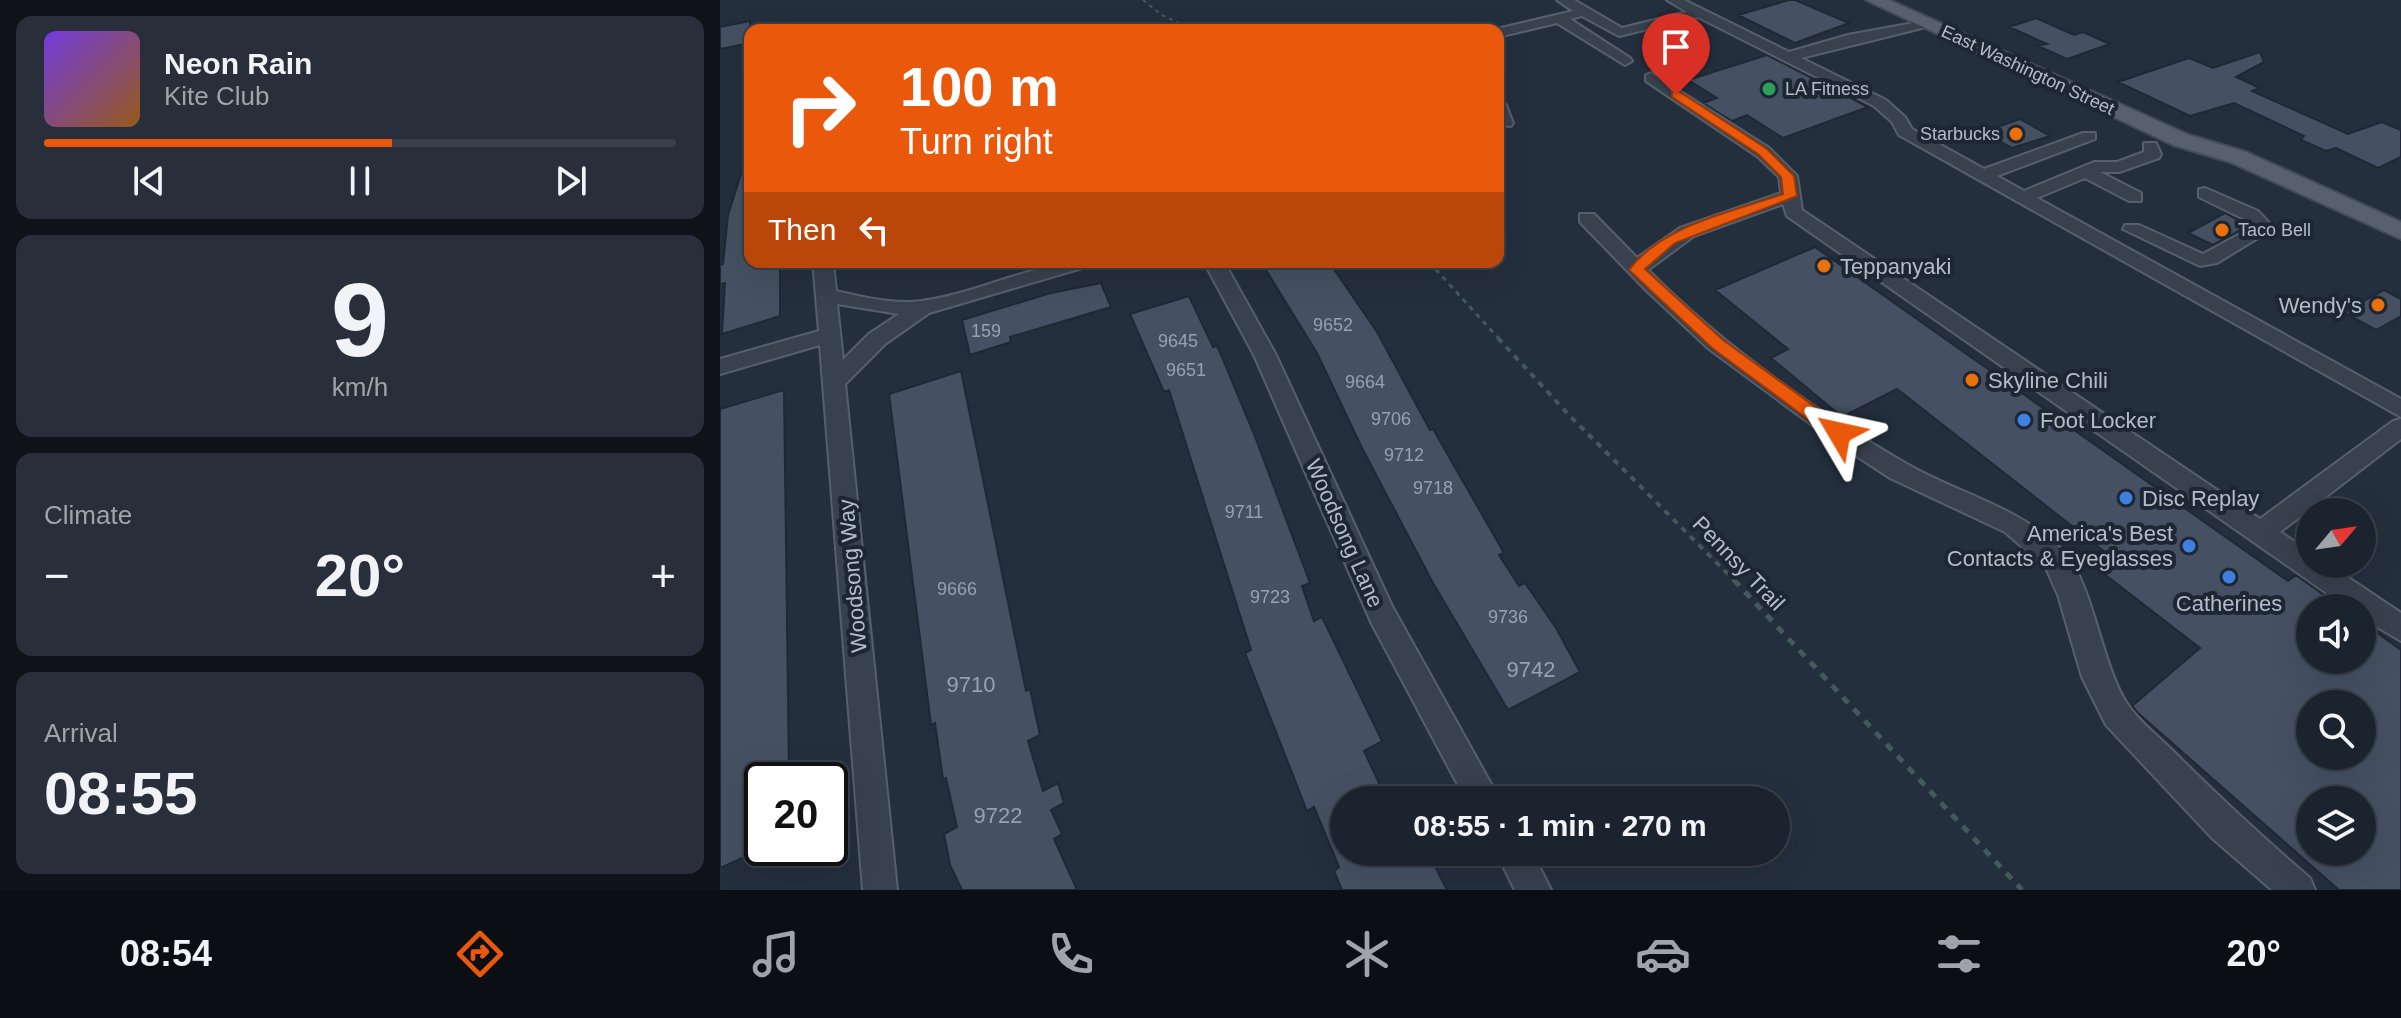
<!DOCTYPE html>
<html lang="en">
<head>
<meta charset="utf-8">
<style>
	body { margin:0; font-family:Helvetica,sans-serif; background:#282f3a; color:#f1f3f6; height:100vh; display:flex; flex-direction:column; font-size:30px; white-space:nowrap }
	* { box-sizing:border-box; margin:0 }
	p { font-size:26px; color:#a0a4aa }
	.icon { flex:none; width:44px; height:44px; fill:none; stroke:currentColor; stroke-width:2; stroke-linecap:round; stroke-linejoin:round }
	.map { position:relative; flex:1; overflow:hidden }
	.drawer { display:flex; flex-direction:column; gap:16px; padding:16px; background:#0f1319; width:720px }
	.drawer>* { flex:none }
	.guide { position:absolute; left:24px; top:24px; width:760px; height:244px; border-radius:16px; box-shadow:0 8px 32px #0002,0 0 0 2px #39404a; background:#ea580c; color:#fff; overflow:hidden }
	.needle { width:52px; rotate:61deg }
	.tools { position:absolute; left:1576px; top:498px; display:grid; gap:16px }
	.tools a { display:grid; place-items:center; width:80px; height:80px; border-radius:50%; background:#1b232e; box-shadow:0 8px 32px #0002,0 0 0 2px #39404a; font-size:40px }
	.speed { position:absolute; left:24px; top:762px; display:flex; gap:16px; font-size:40px; font-weight:700; text-align:center }
	.speed>* { display:grid; place-content:center; width:104px; height:104px; border-radius:50%; background:#1b232e; box-shadow:0 8px 32px #0002,0 0 0 2px #39404a; line-height:1 }
	.speed .limit { border:4px solid #111; border-radius:12px; background:#fff; color:#111 }
	.pin { position:absolute; display:grid; place-items:center; width:68px; height:68px; color:#fff; margin:-82px -34px; border-radius:50% 50% 50% 0; rotate:-45deg; box-shadow:0 0 8px #0007 }
	.pin .icon { rotate:45deg }
	.me { position:absolute; width:88px; margin:-44px; rotate:306deg; stroke-linejoin:round; filter:drop-shadow(0 0 6px #0008) }
	.turn { display:flex; align-items:center; gap:28px; height:168px; padding:0 24px; font-size:36px }
	.turn .icon { width:104px; height:104px; stroke-width:2.5 }
	.turn b { display:block; font-size:56px; line-height:68px }
	.then { display:flex; align-items:center; height:76px; padding:0 24px; background:#0003; gap:16px; font-size:30px }
	.big { font-size:60px; font-weight:700; line-height:1.1 }
	.drawer .tile { flex:1; display:flex; flex-direction:column; justify-content:center; gap:12px; min-width:0; padding:0 28px; border-radius:16px; background:#282f3a }
	.drawer .dial { align-items:center; gap:0 }
	.dial b { font-size:104px; line-height:1 }
	.song { display:flex; align-items:center; gap:24px }
	.cover { width:96px; height:96px; border-radius:12px; background:linear-gradient(135deg,hsl(260 70% 55%),hsl(30 70% 35%)) }
	.played { height:8px; border-radius:4px; background:linear-gradient(90deg,#ea580c 55%,#39404a 55%) }
	.keys { display:flex; justify-content:space-around; direction:ltr }
	.heat { display:flex; justify-content:space-between; align-items:center; font-size:44px; direction:ltr }
	.trip { position:absolute; left:610px; top:786px; width:460px; height:80px; border-radius:40px; background:#1b232e; box-shadow:0 8px 32px #0002,0 0 0 2px #39404a; font-weight:700; line-height:80px; text-align:center }
	.tab-bar { display:flex; height:128px; justify-content:space-around; align-items:center; background:#0b0e12; color:#a0a4aa }
	.tab-bar .icon { width:56px; height:56px }
	.tab-bar .selected { color:#ea580c }
	.tab-bar b { font-size:36px; color:#f1f3f6 }
	main { display:flex; flex:1; min-height:0 }
	.map>svg:first-child { display:block }
	.building { fill:#455162; stroke:#1f2835; stroke-width:2; fill-rule:evenodd }
	.lines { fill:none; stroke-linecap:round; stroke-linejoin:round }
	.minor-casing { stroke:#565f6c; stroke-width:4 }
	.major-casing { stroke:#414a57; stroke-width:4 }
	.path-far3 { stroke:#44595c; stroke-width:2; stroke-dasharray:4 4; stroke-linecap:butt }
	.path-far2 { stroke:#44595c; stroke-width:3; stroke-dasharray:5 5; stroke-linecap:butt }
	.path-far1 { stroke:#44595c; stroke-width:4; stroke-dasharray:6 6; stroke-linecap:butt }
	.path { stroke:#44595c; stroke-width:5; stroke-dasharray:8 8; stroke-linecap:butt }
	.minor { fill:#38414e; fill-rule:evenodd }
	.major { fill:#56606e; fill-rule:evenodd }
	.route { fill:#ea580c; stroke:#983908; stroke-width:2 }
	.leisure-dot { fill:#2e9e5b; stroke:#1d2633; stroke-width:3 }
	.food-dot { fill:#e8710a; stroke:#1d2633; stroke-width:3 }
	.shop-dot { fill:#3f7fe0; stroke:#1d2633; stroke-width:3 }
	.labels { text-anchor:middle; stroke-width:8; stroke-linejoin:round; paint-order:stroke }
	.far-street-label { font-size:18px; fill:#b4bcc9; stroke:#1d2633 }
	.far-poi-label { font-size:18px; fill:#b4bcc9; stroke:#1d2633; text-anchor:start }
	.number-label { font-size:18px; fill:#98a1af }
	.poi-label { font-size:22px; fill:#b4bcc9; stroke:#1d2633; text-anchor:start }
	.street-label { font-size:22px; fill:#b4bcc9; stroke:#1d2633 }
	.near-number-label { font-size:22px; fill:#98a1af }
</style>
</head>
<body>
<main>
<section class="drawer">
<div class="tile">
<div class="song"><i class="cover"></i><div><b>Neon Rain</b><p>Kite Club</p></div></div>
<div class="played"></div>
<div class="keys"><svg class="icon" aria-label="previous" viewBox="0 0 24 24"><path d="M18 5L8 12l10 7zM5 5v14"/></svg><svg class="icon" aria-label="pause" viewBox="0 0 24 24"><path d="M8 5v14M16 5v14"/></svg><svg class="icon" aria-label="next" viewBox="0 0 24 24"><path d="M6 5l10 7-10 7zM19 5v14"/></svg></div>
</div>
<div class="tile dial"><b>9</b><p>km/h</p></div>
<div class="tile"><p>Climate</p>
<div class="heat"><a>−</a><b class="big">20°</b><a>+</a></div>
</div>
<div class="tile"><p>Arrival</p><b class="big">08:55</b></div>
</section>
<div class="map">
<svg width="1681" height="890" viewBox="0 0 1681 890">
	<rect width="100%" height="100%" fill="#242f3e"/>
	<path class="building" d="M1069 0H1075L1129 23 1075 43 1018 15Z
		M1316 18 1354 35 1363 32 1390 44 1347 59 1318 46 1327 44 1289 27Z
		M30 21V43L0 49V27Z
		M1540 52 1544 62 1516 77 1540 88 1532 91 1628 134 1662 122 1681 130V157L1658 168 1616 148 1606 151 1581 140 1584 136 1514 103 1470 116 1398 82 1469 58 1493 68Z
		M1047 55 1129 97 1148 107 1063 138 1027 115 1012 121 983 103 997 98 968 80Z
		M1300 119 1330 136 1292 148 1263 132Z
		M26 158 30 159V262H60V316L2 334 5 283 0 284V265L3 264 8 215Z
		M1505 213 1528 226 1493 245 1468 233Z
		M1095 247 1568 581 1576 575 1622 608H1590V660H1642V622L1681 650V890H1619L1418 713 1412 706 1480 648 1370 563 1385 552 1177 389 1122 417 1051 358 1068 349 995 290ZM1590 704H1642V756H1590ZM1590 800H1642V852H1590Z
		M541 262H609L657 332 710 430 713 429 784 553 779 555 799 586 805 583 836 628 860 672 788 710 713 583 642 448 597 353Z
		M381 283 391 307 290 337 291 342 250 355 242 320 331 293Z
		M1664 290 1681 299V316L1656 330 1623 312Z
		M469 296 493 347 497 346 502 357 534 434 590 583 582 586 594 621 602 617 662 741 644 751 667 800H624V852H708L727 890H622L614 871 619 867 594 807 587 811 525 653 531 650 449 390 444 392 410 314Z
		M241 371 306 691 310 689 320 735 308 741 323 791 338 783 344 803 331 810 342 834 334 839 357 890H242L230 865 224 834 237 827 226 778 223 779 215 723 211 725 169 394Z
		M64 390 69 774 55 780H42V849L0 868V409Z"/>
	<g class="lines">
		<g class="minor-casing">
			<path id="minor" d="M837 0H854L902 28 967 12 947 0H964L1069 52 1128 35 1210 20V26L1081 58 1166 100 1185 117 1192 129 1264 169 1363 133H1375V139L1277 176 1304 191 1374 162H1397L1424 152V143H1436L1441 154 1439 158 1399 172H1380L1421 193V201H1409L1365 178 1317 198 1681 399V417L1179 135 1172 122 1154 106 978 17 899 36 862 16 850 19 910 58 912 61 905 65 837 23 778 37V30H773L853 11Z
				M931 73 1049 148 1077 176 1082 210 1540 519 1673 421 1681 419V439L1560 532 1590 552V564H1608L1681 613V641L1642 618V608H1628L1067 216 1063 204 974 236 928 270C1002 345 1094 410 1185 463 1238 494 1299 506 1343 551 1372 580 1381 662 1406 702 1417 720 1437 735 1452 750 1497 795 1542 837 1590 878L1595 890H1552L1492 838 1386 725 1362 677 1338 595 1326 568 1285 532 1170 478 1111 439 989 349 926 290 860 222V214H874L917 258 960 228 1061 193 1059 177 1037 156 926 81V75Z
				M778 100 786 105 793 123 791 126 778 125Z
				M1485 188 1538 211 1554 228 1497 263 1480 266 1403 229 1405 225H1419L1483 254 1533 227 1524 219 1479 197V189Z
				M93 262H113L116 291C143 297 174 305 202 301 260 293 312 262 372 262L369 266 209 313 165 344 125 384 177 890H143L100 345 0 374V359L99 331ZM117 304 179 314 149 334 123 360Z
				M484 262H504L556 355 672 606 780 800H746L651 622 534 355Z
				M776 852H812L831 890H795Z"/>
		</g>
		<g class="major-casing">
			<path id="major" d="M1146 0H1169L1469 135 1526 152 1681 222V239L1510 162 1453 145Z"/>
		</g>
		<path class="path-far3" d="M423 0 442 15 474 30"/>
		<path class="path-far2" d="M709 262 780 340"/>
		<path class="path-far1" d="M778 338 848 414 1016 582"/>
		<path class="path" d="M1014 580 1302 890"/>
		<use href="#minor" class="minor"/>
		<use href="#major" class="major"/>
	</g>
	<path class="route" d="M952 92H960L1047 149 1074 176 1077 196 955 243 925 269 1003 340 1126 429V438H1113L992 348 909 270C943 224 1013 212 1063 194L1061 177 1038 154 952 97Z"/>
	<circle class="leisure-dot" cx="1049" cy="89" r="8"/>
	<g class="food-dot">
		<circle cx="1296" cy="134" r="8"/>
		<circle cx="1502" cy="230" r="8"/>
		<circle cx="1104" cy="266" r="8"/>
		<circle cx="1658" cy="305" r="8"/>
		<circle cx="1252" cy="380" r="8"/>
	</g>
	<g class="shop-dot">
		<circle cx="1304" cy="420" r="8"/>
		<circle cx="1406" cy="498" r="8"/>
		<circle cx="1469" cy="546" r="8"/>
		<circle cx="1509" cy="577" r="8"/>
	</g>
	<g class="labels">
		<g class="far-street-label">
			<text transform="translate(1308 70) rotate(25)" y="6">East Washington Street</text>
		</g>
		<g class="far-poi-label">
			<text x="1065" y="95">LA Fitness</text>
			<text x="1280" y="140" text-anchor="end">Starbucks</text>
			<text x="1518" y="236">Taco Bell</text>
		</g>
		<g class="number-label">
			<text x="613" y="331">9652</text>
			<text x="266" y="337">159</text>
			<text x="458" y="347">9645</text>
			<text x="466" y="376">9651</text>
			<text x="645" y="388">9664</text>
			<text x="671" y="425">9706</text>
			<text x="684" y="461">9712</text>
			<text x="713" y="494">9718</text>
			<text x="524" y="518">9711</text>
			<text x="237" y="595">9666</text>
			<text x="550" y="603">9723</text>
			<text x="788" y="623">9736</text>
		</g>
		<g class="poi-label">
			<text x="1120" y="274">Teppanyaki</text>
			<text x="1642" y="313" text-anchor="end">Wendy's</text>
			<text x="1268" y="388">Skyline Chili</text>
			<text x="1320" y="428">Foot Locker</text>
			<text x="1422" y="506">Disc Replay</text>
			<text x="1453" y="541" text-anchor="end">America's Best<tspan x="1453" dy="25">Contacts &amp; Eyeglasses</tspan></text>
			<text x="1509" y="611" text-anchor="middle">Catherines</text>
		</g>
		<g class="street-label">
			<text transform="translate(625 533) rotate(66)" y="8">Woodsong Lane</text>
			<text transform="translate(1019 563) rotate(46)" y="8">Pennsy Trail</text>
			<text transform="translate(132 576) rotate(-95)" y="8">Woodsong Way</text>
		</g>
		<g class="near-number-label">
			<text x="811" y="677">9742</text>
			<text x="251" y="692">9710</text>
			<text x="278" y="823">9722</text>
		</g>
	</g>
</svg>
<div class="tools">
<a><svg class="needle" viewBox="-14 -14 28 28"><path d="M0-13l5 13h-10z" fill="#e53935"/><path d="M0 13l5-13h-10z" fill="#a0a4aa"/></svg></a>
<a><svg class="icon" aria-label="sound" viewBox="0 0 24 24"><path d="M4 9h4l5-4v14l-5-4H4zM17 9q2 3 0 6"/></svg></a>
<a><svg class="icon" aria-label="search" viewBox="0 0 24 24"><circle cx="10" cy="10" r="6"/><path d="M15 15l6 6"/></svg></a>
<a><svg class="icon" aria-label="layers" viewBox="0 0 24 24"><path d="M12 4l9 5-9 5-9-5zM3 14l9 5 9-5"/></svg></a>
</div>
<div class="speed"><div class="limit">20</div></div>
<div class="pin" style="left:956px;top:95px;background:#d93025"><svg class="icon" aria-label="arrive" viewBox="0 0 24 24"><path d="M6 21V4h12l-3 4 3 4H6"/></svg></div>
<svg class="me" style="left:1119px;top:433px" viewBox="-20 -20 40 40"><path d="M0-17L14 15 0 8-14 15z" fill="#ea580c" stroke="#fff" stroke-width="4"/></svg>
<div class="trip">08:55 · 1 min · 270 m</div>
<div class="guide">
<div class="turn"><svg class="icon" aria-label="right" viewBox="0 0 24 24"><path d="M7 20v-9h11M14 6l5 5-5 5"/></svg><div><b>100 m</b>Turn right</div></div>
<div class="then">Then<svg class="icon" aria-label="left" viewBox="0 0 24 24"><path d="M17 20v-9H6M10 6l-5 5 5 5"/></svg></div>
</div>
</div>
</main>
<nav class="tab-bar">
<b>08:54</b>
<svg class="icon selected" aria-label="directions" viewBox="0 0 24 24"><path d="M12 3l9 9-9 9-9-9zM9 14v-3h6M13 9l2 2-2 2"/></svg>
<svg class="icon" aria-label="music" viewBox="0 0 24 24"><path d="M9 18V5l10-2v13"/><circle cx="6" cy="18" r="3"/><circle cx="16" cy="16" r="3"/></svg>
<svg class="icon" aria-label="phone" viewBox="0 0 24 24"><path d="M5 4h4l2 5-3 2q2 4 5 5l2-3 5 2v4C11 20 4 13 5 4z"/></svg>
<svg class="icon" aria-label="climate" viewBox="0 0 24 24"><path d="M12 3v18M4 7l16 10M4 17L20 7"/></svg>
<svg class="icon" aria-label="car" viewBox="0 0 24 24"><path d="M5 17H2v-5l4-1 3-4h7l3 4 3 1v5h-3M9 17h6M6 11h13"/><circle cx="7" cy="17" r="2"/><circle cx="17" cy="17" r="2"/></svg>
<svg class="icon" aria-label="filters" viewBox="0 0 24 24"><path d="M4 7h16M4 17h16"/><circle cx="9" cy="7" r="2"/><circle cx="15" cy="17" r="2"/></svg>
<b>20°</b>
</nav>
</body>
</html>
